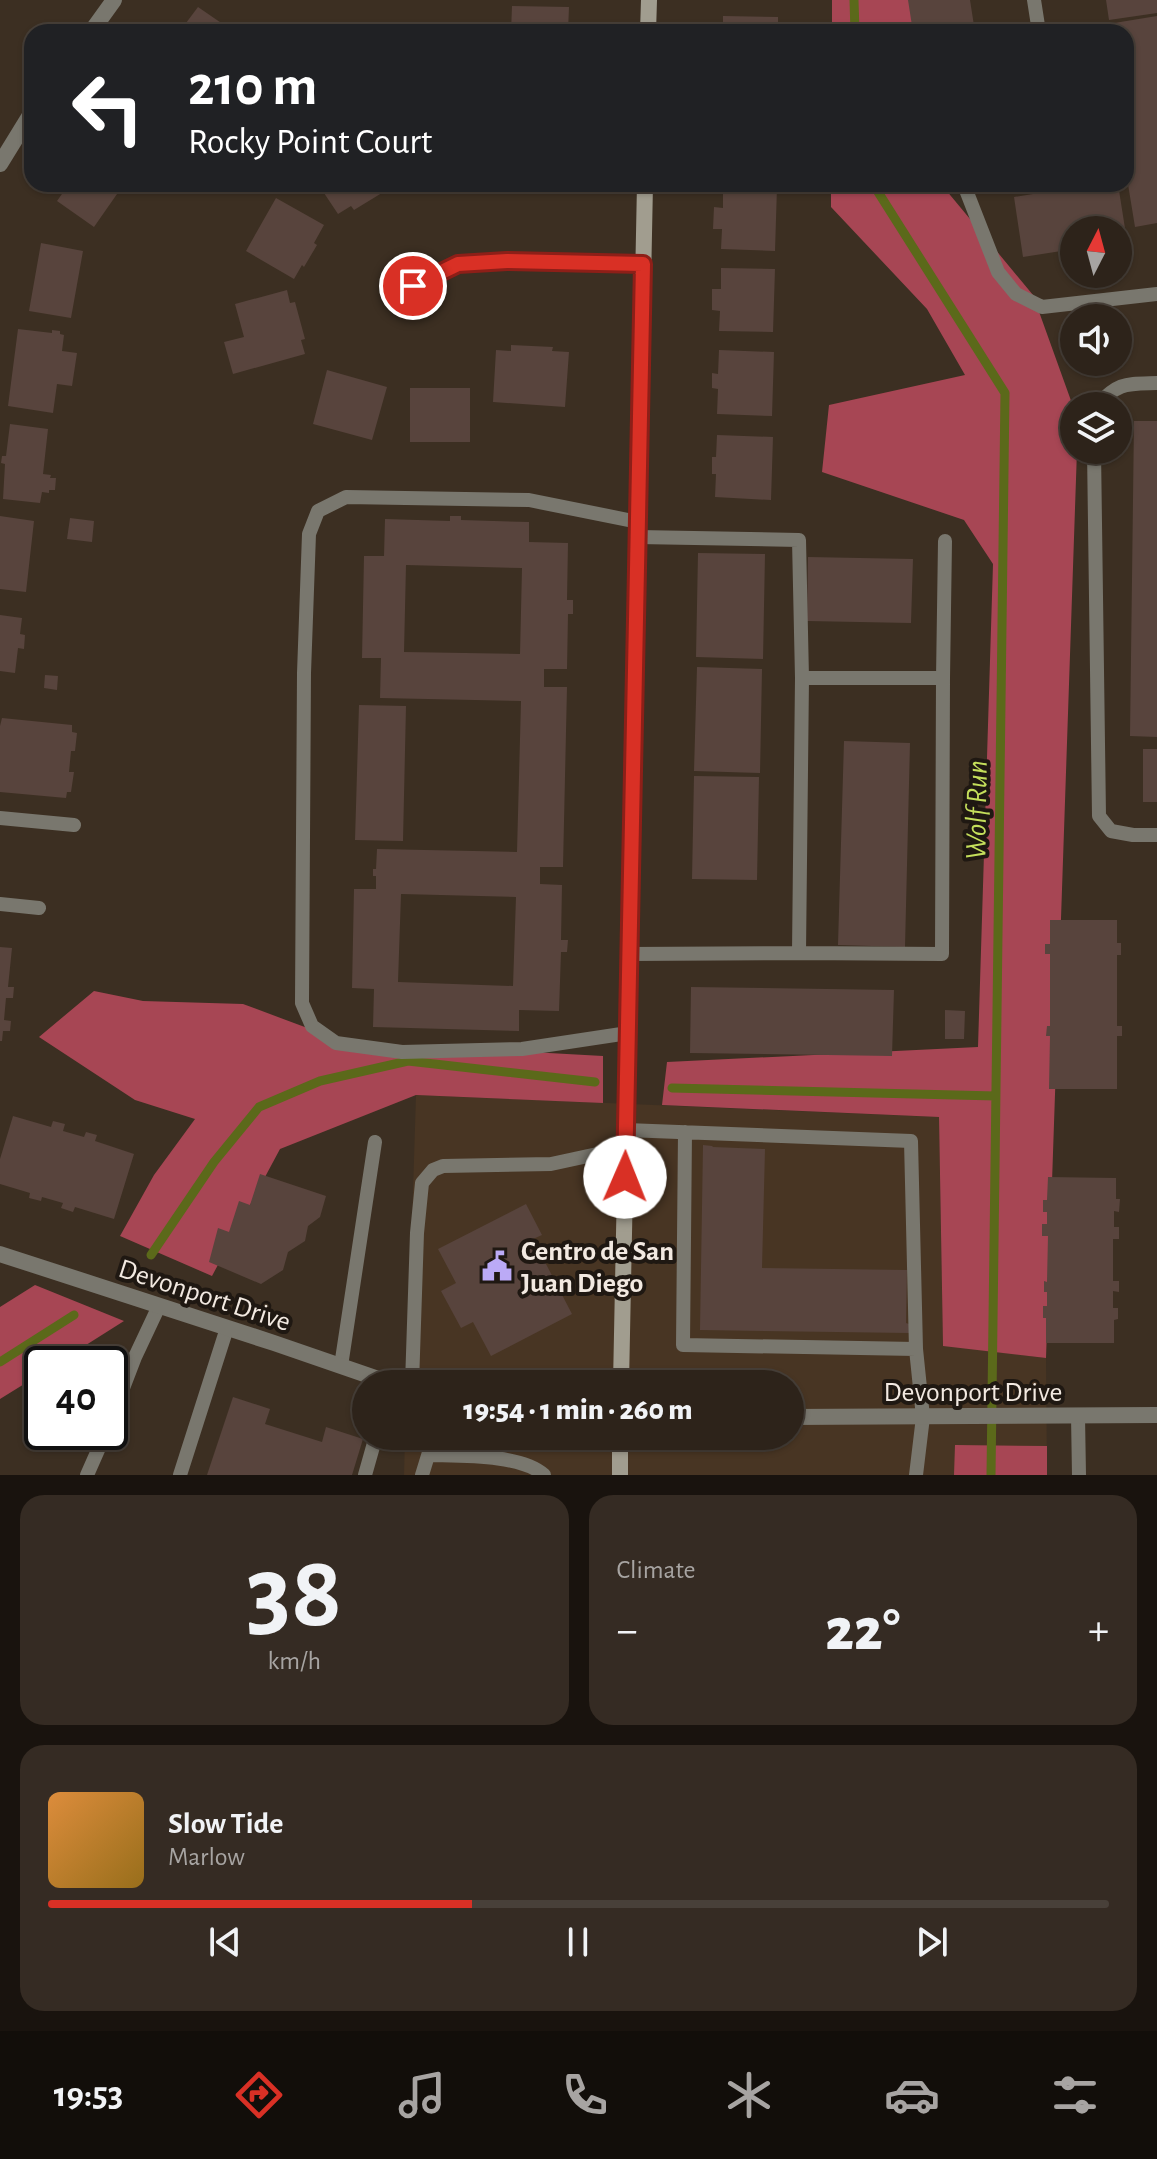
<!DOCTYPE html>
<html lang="en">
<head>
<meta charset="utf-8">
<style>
	body { margin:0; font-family:"Alegreya Sans",sans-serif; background:#352b23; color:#f1f3f6; height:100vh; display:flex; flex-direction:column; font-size:30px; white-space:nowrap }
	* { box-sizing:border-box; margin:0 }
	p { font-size:26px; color:#a7a4a2 }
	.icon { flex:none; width:44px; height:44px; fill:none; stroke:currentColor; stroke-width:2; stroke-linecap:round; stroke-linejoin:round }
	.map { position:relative; height:1475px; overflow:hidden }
	.sheet { display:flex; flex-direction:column; gap:20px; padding:20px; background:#19130e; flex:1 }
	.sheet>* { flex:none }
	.guide { position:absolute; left:24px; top:24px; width:1110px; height:168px; border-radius:24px; box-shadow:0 2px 6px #0004,0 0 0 2px #484039; background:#202124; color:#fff; overflow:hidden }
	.needle { width:52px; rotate:6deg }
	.controls { position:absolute; left:1060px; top:216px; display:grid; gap:16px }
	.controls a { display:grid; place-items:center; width:72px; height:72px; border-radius:50%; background:#2d231a; box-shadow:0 2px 6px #0004,0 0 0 2px #484039; font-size:40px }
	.speed { position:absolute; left:24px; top:1346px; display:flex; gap:16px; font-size:40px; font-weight:700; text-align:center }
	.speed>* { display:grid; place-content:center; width:104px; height:104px; border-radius:50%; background:#2d231a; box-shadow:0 2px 6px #0004,0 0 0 2px #484039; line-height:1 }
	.speed .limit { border:4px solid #111; border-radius:12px; background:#fff; color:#111 }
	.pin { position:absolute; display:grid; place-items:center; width:68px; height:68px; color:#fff; margin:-34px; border:4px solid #fff; border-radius:50%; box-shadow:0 2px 8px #0007 }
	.me { position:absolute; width:88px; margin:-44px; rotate:1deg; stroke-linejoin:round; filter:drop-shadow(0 0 6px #0008) }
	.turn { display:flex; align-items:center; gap:28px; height:168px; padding:0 32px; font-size:36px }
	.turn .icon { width:104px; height:104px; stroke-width:2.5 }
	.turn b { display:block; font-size:56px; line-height:68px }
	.big { font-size:60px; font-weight:800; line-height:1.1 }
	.sheet .card { flex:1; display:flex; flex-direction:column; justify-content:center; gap:12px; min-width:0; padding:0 28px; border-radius:24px; background:#352b23 }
	.sheet .dial { align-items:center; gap:0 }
	.dial b { font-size:104px; line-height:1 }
	.song { display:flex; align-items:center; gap:24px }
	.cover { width:96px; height:96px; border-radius:12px; background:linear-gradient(135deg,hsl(30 70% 55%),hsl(40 70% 35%)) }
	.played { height:8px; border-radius:4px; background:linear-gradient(90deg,#d93025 40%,#484039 40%) }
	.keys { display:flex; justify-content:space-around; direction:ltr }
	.heat { display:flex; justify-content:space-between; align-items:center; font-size:44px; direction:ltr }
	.sheet .tiles { flex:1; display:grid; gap:20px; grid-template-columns:1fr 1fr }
	.card:last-child { grid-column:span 2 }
	.trip { position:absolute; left:352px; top:1370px; width:452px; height:80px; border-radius:40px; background:#2d231a; box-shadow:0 2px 6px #0004,0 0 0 2px #484039; font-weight:800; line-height:80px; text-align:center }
	.menu { display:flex; height:128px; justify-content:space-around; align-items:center; background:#120e0a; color:#a7a4a2 }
	.menu .icon { width:56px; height:56px }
	.menu .current { color:#d93025 }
	.menu b { font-size:36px; color:#f1f3f6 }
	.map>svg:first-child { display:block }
	.built { fill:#483523 }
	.forest { fill:#a74654 }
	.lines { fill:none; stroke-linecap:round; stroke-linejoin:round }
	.stream { stroke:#5b691a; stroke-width:9 }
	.building { fill:#58443d; fill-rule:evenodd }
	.lane { stroke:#79776e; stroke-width:14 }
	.street { stroke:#79776e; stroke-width:16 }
	.secondary { stroke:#a19d8f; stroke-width:16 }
	.route-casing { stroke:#8d1f18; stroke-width:20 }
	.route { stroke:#d93025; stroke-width:14 }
	.labels { text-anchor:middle; stroke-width:8; stroke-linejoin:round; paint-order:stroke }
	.poi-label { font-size:28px; font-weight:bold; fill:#f2e9e1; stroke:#1f1812; text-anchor:start }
	.street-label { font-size:28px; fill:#f2e9e1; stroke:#1f1812 }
	.water-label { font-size:30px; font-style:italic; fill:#c4de5b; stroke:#1f1812 }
</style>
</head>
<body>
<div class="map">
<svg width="1157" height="1475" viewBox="0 0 1157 1475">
	<rect width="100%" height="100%" fill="#3c2f22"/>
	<path class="built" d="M416 1095 939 1117 943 1345 1046 1358 1047 1475H404L405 1436H790V1384H407Z"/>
	<path class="forest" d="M832 0H912L916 32H832Z
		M831 184H941L1033 295 1074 409V450H1077L1046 1358 943 1346 939 1117 662 1105 667 1062 978 1047 993 564 964 520 822 472 829 405 965 375 927 309 831 207Z
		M94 991 143 1001 243 1004 345 1042 603 1056V1103L416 1095 280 1149 212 1276 120 1236 154 1175 195 1119 135 1100 39 1037Z
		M35 1285 124 1321 56 1364H42V1373L0 1399V1307Z
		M955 1445 1047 1446V1475H954Z"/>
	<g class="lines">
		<path class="stream" d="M854 0 855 32
			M873 184 1005 393 991 1475
			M672 1088 996 1096
			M151 1255 214 1162 259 1107 320 1081 408 1061 595 1082
			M0 1362 74 1315"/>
	</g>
	<path class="building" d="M908 0H970L975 32H913Z
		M1106 0H1157V13L1109 20Z
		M512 6 569 7 568 32H511Z
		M198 7 230 29 228 32H175L180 25 183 27Z
		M723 16 778 17V32H723Z
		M1157 16V223L1135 227 1126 172V32H1103L1102 25Z
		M69 184H124L94 227 57 201Z
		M318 184H387L390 188 354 210 351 206 338 214Z
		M420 184H492V189H482V194H429V189H420Z
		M502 184H572V190L559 191V194H518V189H502Z
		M1095 184H1118L1127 241 1118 242V230H1074V249L1023 257 1014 197Z
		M723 186 777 187 775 251 721 249 722 229H713L714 207 723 208Z
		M276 198 324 225 314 243 317 245 304 267 302 265 294 279 246 251Z
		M41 243 83 251 71 318 29 311Z
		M721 268 775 269 773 332 719 331 720 311 712 310V289H721Z
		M287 290 290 303 295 302 305 339 301 340 305 354 233 374 224 342 244 337 235 304Z
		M18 329 52 333V330L60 331V334L64 335 62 351 77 353 72 386 57 384 53 413 8 406Z
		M511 345 553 347 552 351 569 352 565 407 493 402 496 350 511 351Z
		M719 350 774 352 772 416 717 414 718 389 712 388V373L718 374Z
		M327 370 387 387 372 440 313 424Z
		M410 388H470V442H410Z
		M1134 421H1157V737L1130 736Z
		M10 424 48 429 43 474 51 475 50 478H56L55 490H49V493L42 492 40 503 3 499 5 464 1 463 2 456H6Z
		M717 435 773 437 771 500 715 497 716 474H712V457H716Z
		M0 516 34 521 26 592 0 589Z
		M450 516H461V520L529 522V542L568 543 567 600H573V614H568L567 669H544V687H567L563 867H540V884L562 885 561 940H568L567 952H561L559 1011 519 1010V1031L373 1027 374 989 352 988 354 889H376V876H373V869H376L377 849 517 852 521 701 380 698 381 658H362L364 556H384L385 519 450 521ZM406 565 522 568 520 654 404 652ZM401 894 516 897 513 986 398 982Z
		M70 518 94 521 92 542 67 539Z
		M698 553 765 554 763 659 696 657Z
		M808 557 913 559 911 623 807 621Z
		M0 615 22 618 20 634 25 635 24 649 18 648 15 673 0 671Z
		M697 667 762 669 760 773 694 771Z
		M45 675 58 676 57 690 44 688Z
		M359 705 406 706 403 841 355 840Z
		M2 718 72 725V732L77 733 75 751H71L69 772H74L71 792H67L66 798 0 792V726Z
		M844 741 910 743 905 947 838 945Z
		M1143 749H1157V802H1143Z
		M694 776 759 777 757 880 692 879Z
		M1050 920H1117V943H1121V955H1117V1026H1122V1036H1117V1089H1049L1050 1036H1046L1047 1026H1050V954H1045V944H1050Z
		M0 947 12 948 8 987H14L13 998H6L4 1020 11 1021 10 1031H3L2 1041H0Z
		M691 987 894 990 892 1056 690 1053Z
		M945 1010 965 1011 964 1039H945Z
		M13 1116 51 1127 53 1121 65 1124 63 1131 84 1137 86 1132 97 1135 95 1141 134 1154 114 1219 75 1207 73 1212 61 1208 63 1203 42 1197 41 1201 29 1198 30 1193 0 1184V1159Z
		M703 1145 712 1146 713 1147 765 1149 762 1268 907 1270 906 1323 909 1324V1333L700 1330Z
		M260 1174 326 1196 320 1217 308 1226 305 1241 288 1252 283 1270 261 1284 209 1262 218 1228 229 1232 239 1201 250 1205Z
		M1048 1177 1116 1178V1199H1120L1119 1212 1114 1211V1227H1119V1239H1113V1281H1119V1292L1113 1291V1308H1118V1319L1114 1320V1343H1046V1318H1043V1306H1047V1292H1044V1281L1047 1282 1048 1236H1042V1224H1047V1212H1043V1200H1047Z
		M526 1204 542 1235 533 1239 572 1314 491 1356 473 1322 461 1328 441 1291 456 1283 438 1249Z
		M233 1397 270 1409 265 1424 322 1442 326 1427 363 1439 352 1475H207Z"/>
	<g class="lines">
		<path class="lane" d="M1034 0 1039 32
			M966 190 998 272 1016 294 1042 307 1157 294
			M1096 406C1119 382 1125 384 1157 383
			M1094 450 1099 816 1111 831 1133 835H1157
			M943 678 945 541
			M0 818 74 825
			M0 904 39 908
			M799 953 942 954 943 678H802
			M629 954 799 953 802 678 799 540 638 537
			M628 1033 522 1049 402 1052 336 1043 312 1026 302 1003 304 673 309 534 318 511 346 497 529 500 638 522
			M626 1130 911 1141 916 1349 923 1417 916 1475
			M685 1132 683 1345 916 1349
			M341 1366 375 1142
			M412 1384 417 1233 422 1183 433 1170 443 1166 551 1164 625 1148
			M1078 1416 1079 1475
			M110 1422 135 1357 159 1306
			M429 1455C460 1456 521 1454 544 1475
			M87 1475 106 1432
			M180 1475 227 1328
			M365 1475 376 1436
			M422 1475 434 1436"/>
		<path class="street" d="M91 32 114 0
			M0 164 32 112
			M413 286 458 264 507 261 643 264
			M0 1254 274 1343 393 1384
			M790 1417 1157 1415"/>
		<path class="secondary" d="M648 32 649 0
			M621 1384 645 184
			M620 1475V1436"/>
	</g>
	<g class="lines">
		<g class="route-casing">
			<path id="route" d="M413 286 458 264 507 261 643 264 625 1177"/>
		</g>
		<use href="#route" class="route"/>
	</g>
	<defs>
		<g id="civic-bare" transform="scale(2.4)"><path d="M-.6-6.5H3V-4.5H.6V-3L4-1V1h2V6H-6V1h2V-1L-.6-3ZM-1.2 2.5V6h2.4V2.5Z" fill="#bbaaf6" stroke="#1f1812" stroke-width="2.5" paint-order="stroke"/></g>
	</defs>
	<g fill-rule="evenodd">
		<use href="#civic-bare" x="497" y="1266"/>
	</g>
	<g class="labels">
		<g class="poi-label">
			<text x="521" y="1260">Centro de San<tspan x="521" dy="32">Juan Diego</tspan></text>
		</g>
		<g class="street-label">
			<text transform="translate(205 1294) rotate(18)" y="10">Devonport Drive</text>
			<text x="973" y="1401">Devonport Drive</text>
		</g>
		<g class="water-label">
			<text transform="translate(976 810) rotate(-89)" y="10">Wolf Run</text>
		</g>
	</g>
</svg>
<div class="controls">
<a><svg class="needle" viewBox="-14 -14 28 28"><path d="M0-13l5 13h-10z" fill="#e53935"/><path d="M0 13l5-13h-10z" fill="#a7a4a2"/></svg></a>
<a><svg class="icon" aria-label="sound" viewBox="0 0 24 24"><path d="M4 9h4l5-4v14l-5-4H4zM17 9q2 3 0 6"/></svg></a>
<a><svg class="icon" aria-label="layers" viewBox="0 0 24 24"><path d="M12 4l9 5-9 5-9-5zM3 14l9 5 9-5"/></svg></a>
</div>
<div class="speed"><div class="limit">40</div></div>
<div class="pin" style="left:413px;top:286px;background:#d93025"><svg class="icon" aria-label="arrive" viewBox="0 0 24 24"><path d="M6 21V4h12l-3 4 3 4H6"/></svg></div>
<svg class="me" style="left:625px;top:1177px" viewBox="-20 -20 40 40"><circle r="19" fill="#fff"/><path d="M0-13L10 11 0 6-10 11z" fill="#d93025"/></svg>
<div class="trip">19:54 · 1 min · 260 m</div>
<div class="guide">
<div class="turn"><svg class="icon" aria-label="left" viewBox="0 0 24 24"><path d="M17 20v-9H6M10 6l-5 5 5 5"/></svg><div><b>210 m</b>Rocky Point Court</div></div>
</div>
</div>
<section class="sheet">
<div class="tiles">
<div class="card dial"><b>38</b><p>km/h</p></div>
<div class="card"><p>Climate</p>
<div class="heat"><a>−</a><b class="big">22°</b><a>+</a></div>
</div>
<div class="card">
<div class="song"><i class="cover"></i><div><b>Slow Tide</b><p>Marlow</p></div></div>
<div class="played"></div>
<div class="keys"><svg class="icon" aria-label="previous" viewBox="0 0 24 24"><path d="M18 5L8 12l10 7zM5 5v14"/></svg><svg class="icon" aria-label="pause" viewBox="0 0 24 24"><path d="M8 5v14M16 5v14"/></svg><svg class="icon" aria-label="next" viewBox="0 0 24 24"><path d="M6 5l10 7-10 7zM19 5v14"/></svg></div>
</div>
</div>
</section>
<nav class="menu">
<b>19:53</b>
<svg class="icon current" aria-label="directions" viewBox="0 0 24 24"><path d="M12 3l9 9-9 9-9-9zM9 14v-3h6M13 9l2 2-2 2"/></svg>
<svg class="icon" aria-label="music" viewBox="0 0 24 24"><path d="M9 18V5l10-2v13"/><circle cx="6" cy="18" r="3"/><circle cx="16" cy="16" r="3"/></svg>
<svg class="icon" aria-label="phone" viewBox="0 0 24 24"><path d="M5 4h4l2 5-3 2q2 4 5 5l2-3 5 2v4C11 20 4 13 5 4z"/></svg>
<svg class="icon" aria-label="climate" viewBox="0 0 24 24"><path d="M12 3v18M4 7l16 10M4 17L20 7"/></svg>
<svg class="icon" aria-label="car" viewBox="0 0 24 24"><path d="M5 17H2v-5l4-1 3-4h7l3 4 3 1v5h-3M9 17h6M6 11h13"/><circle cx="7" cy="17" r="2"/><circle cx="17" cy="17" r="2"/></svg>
<svg class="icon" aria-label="filters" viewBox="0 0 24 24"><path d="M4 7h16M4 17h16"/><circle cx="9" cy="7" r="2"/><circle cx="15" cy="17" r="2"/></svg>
</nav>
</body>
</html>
